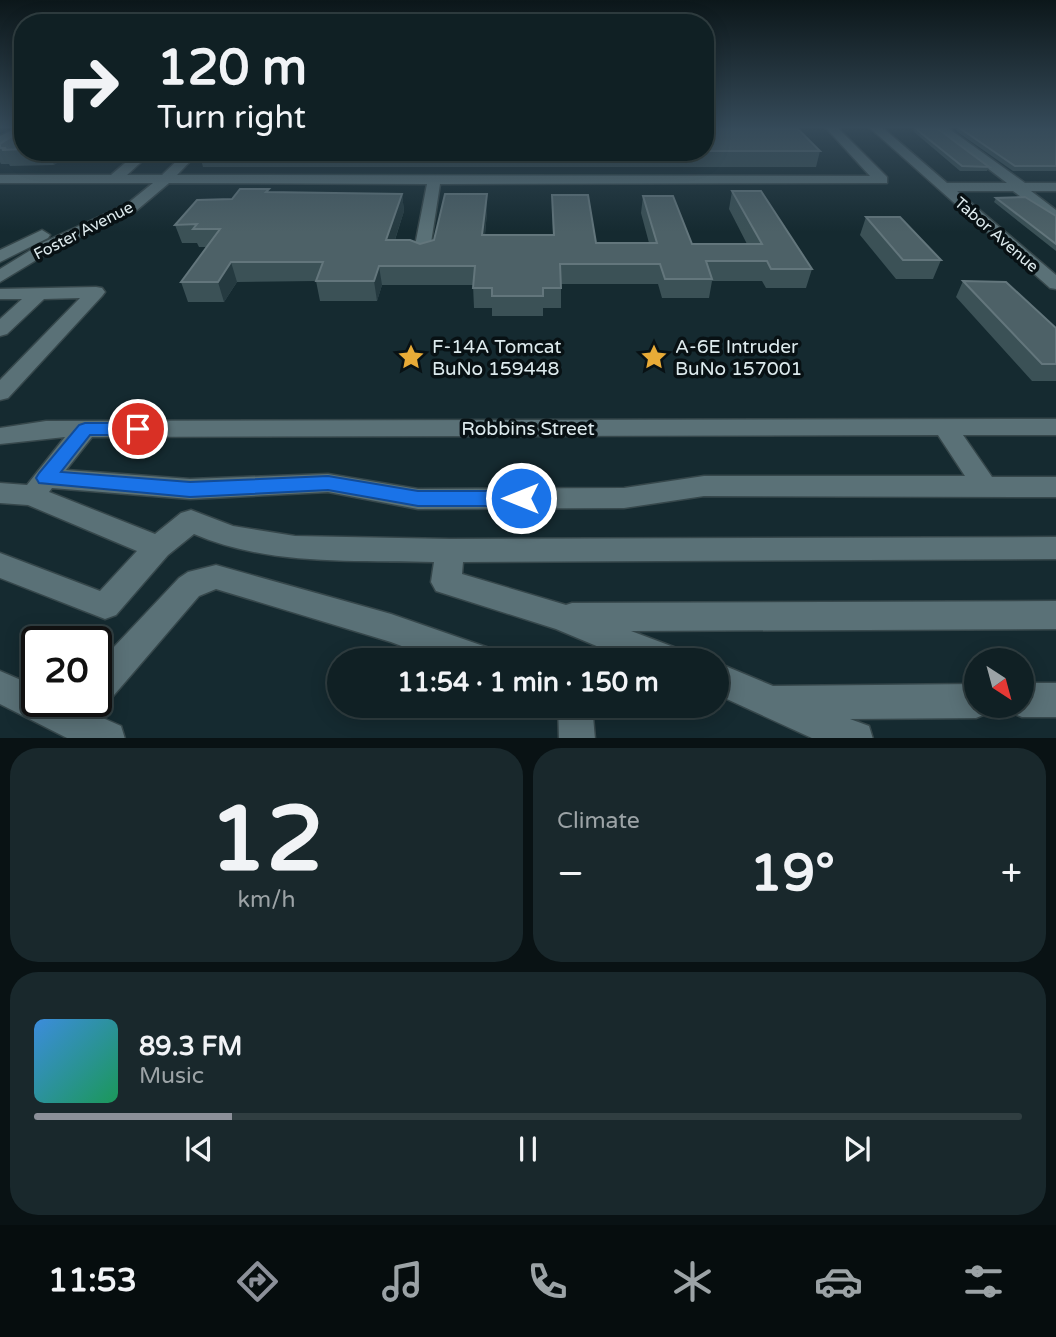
<!DOCTYPE html>
<html lang="en">
<head>
<meta charset="utf-8">
<style>
	body { margin:0; font-family:"Varela Round",sans-serif; background:#19282c; color:#f1f3f6; height:100vh; display:flex; flex-direction:column; font-size:26px; white-space:nowrap }
	* { box-sizing:border-box; margin:0 }
	p { font-size:23px; color:#9ca3a6 }
	.icon { flex:none; width:38px; height:38px; fill:none; stroke:currentColor; stroke-width:2; stroke-linecap:round; stroke-linejoin:round }
	.map { position:relative; height:738px; overflow:hidden }
	.details { display:flex; flex-direction:column; gap:10px; padding:10px; background:#091214; flex:1 }
	.details>* { flex:none }
	.top-card { position:absolute; left:14px; top:14px; width:700px; height:147px; border-radius:28px; box-shadow:0 4px 18px #0003,0 0 0 2px #303e41; background:#102024; color:#f1f3f6; overflow:hidden }
	.needle { width:46px; rotate:144deg }
	.buttons { position:absolute; left:964px; top:648px; display:grid; gap:14px }
	.buttons a { display:grid; place-items:center; width:70px; height:70px; border-radius:50%; background:#102024; box-shadow:0 4px 18px #0003,0 0 0 2px #303e41; font-size:35px }
	.speed { position:absolute; left:21px; top:626px; display:flex; gap:14px; font-size:35px; font-weight:700; text-align:center }
	.speed>* { display:grid; place-content:center; width:91px; height:91px; border-radius:50%; background:#102024; box-shadow:0 4px 18px #0003,0 0 0 2px #303e41; line-height:1 }
	.speed .limit { border:4px solid #111; border-radius:10px; background:#fff; color:#111 }
	.pin { position:absolute; display:grid; place-items:center; width:60px; height:60px; color:#fff; margin:-30px; border:4px solid #fff; border-radius:50%; box-shadow:0 2px 7px #0007 }
	.me { position:absolute; width:77px; margin:-38px; rotate:270deg; stroke-linejoin:round; filter:drop-shadow(0 0 5px #0008) }
	.turn { display:flex; align-items:center; gap:24px; height:147px; padding:0 28px; font-size:32px }
	.turn .icon { width:91px; height:91px; stroke-width:2.5 }
	.turn b { display:block; font-size:49px; line-height:60px }
	.big { font-size:52px; font-weight:800; line-height:1.1 }
	.details .widget { flex:1; display:flex; flex-direction:column; justify-content:center; gap:10px; min-width:0; padding:0 24px; border-radius:28px; background:#19282c }
	.details .dial { align-items:center; gap:0 }
	.dial b { font-size:91px; line-height:1 }
	.song { display:flex; align-items:center; gap:21px }
	.cover { width:84px; height:84px; border-radius:10px; background:linear-gradient(135deg,hsl(210 70% 55%),hsl(150 70% 35%)) }
	.played { height:7px; border-radius:4px; background:linear-gradient(90deg,#8c9099 20%,#303e41 20%) }
	.keys { display:flex; justify-content:space-around; direction:ltr }
	.heat { display:flex; justify-content:space-between; align-items:center; font-size:38px; direction:ltr }
	.details .tiles { flex:1; display:grid; gap:10px; grid-template-columns:1fr 1fr }
	.widget:last-child { grid-column:span 2 }
	.trip { position:absolute; left:327px; top:648px; width:402px; height:70px; border-radius:35px; background:#102024; box-shadow:0 4px 18px #0003,0 0 0 2px #303e41; font-weight:800; line-height:70px; text-align:center }
	.tab-bar { display:flex; height:112px; justify-content:space-around; align-items:center; background:#060d0e; color:#9ca3a6 }
	.tab-bar .icon { width:49px; height:49px }
	.tab-bar .active { color:#8c9099 }
	.tab-bar b { font-size:32px; color:#f1f3f6 }
	.map>svg:first-child { display:block }
	.lines { fill:none; stroke-linecap:round; stroke-linejoin:round }
	.minor-casing { stroke:#36474b; stroke-width:3 }
	.minor { fill:#5a7177; fill-rule:evenodd }
	.wall { fill:#3b5156 }
	.shaded-wall { fill:#253a40 }
	.building { fill:#4d6167; stroke:#63767c; stroke-width:2 }
	.route { fill:#1a73e8; stroke:#114b97; stroke-width:2 }
	.labels { text-anchor:middle; stroke-width:7; stroke-linejoin:round; paint-order:stroke }
	.far-street-label { font-size:16px; fill:#ddeaed; stroke:#081114 }
	.poi-label { font-size:19px; fill:#ddeaed; stroke:#081114; text-anchor:start }
	.street-label { font-size:19px; fill:#ddeaed; stroke:#081114 }
</style>
</head>
<body>
<div class="map">
<svg width="1056" height="739" viewBox="0 0 1056 739">
	<rect width="100%" height="100%" fill="#152a30"/>
	<g class="lines">
		<g class="minor-casing">
			<path id="minor" d="M17 128H23V135L0 145V136Z
				M826 128H838L887 177V183L440 184 429 256 421 261 413 256 427 184 169 183 137 210 56 248 0 282V269L44 242 127 204 153 183H0V175H111L138 152H152L127 175H162L186 152H199L177 175 870 176Z
				M870 128H883L947 183H1007L935 128H948L1025 183H1056V191H1031L1056 210V222L1013 191H957L1056 275V289L1050 288Z
				M42 230 50 235 48 238 0 262V250Z
				M96 287 102 288 105 292 102 296 8 398 0 400V380L80 298 44 299 7 334 0 336V319L22 299H0V289Z
				M1056 419V435H963L992 477H1056V497L704 496 624 508 418 509 328 492 190 499 52 488 49 492 155 534 181 513 191 510 233 526 295 536 450 539 1056 537V559L463 562 462 574 566 605 572 603 1056 601V629L631 631 679 649 684 660H630L556 629 436 591 431 582 434 562C354 560 269 566 194 534L168 555 116 615 105 619 0 578V553L100 591 137 551 28 505 0 503V483L27 485 65 437 0 444V428L46 421ZM938 435 965 476H704L624 488 418 489 328 474 190 479 66 470 92 437Z
				M216 565 391 614 492 649 497 660H439L391 642 216 589 199 596 108 702 101 704 96 715 121 726 125 739H69L0 704V671L37 687V702H96V666L179 578 188 572Z
				M718 663 773 686 976 684V705H991L988 713 976 718 850 719 869 726 873 739H814L718 695Z
				M1022 683H1056V717H1022L1010 712 1007 705H1022Z
				M558 705H592L595 739H559Z"/>
		</g>
		<use href="#minor" class="minor"/>
	</g>
	<path class="wall" d="M23 129V152H72L54 165 10 166 9 164H1L0 162V144Z
		M705 129 820 151 816 167H203L199 152H705Z
		M914 129H938L989 167 987 171H960L913 131Z
		M957 129H1056V171H1013L956 131Z
		M732 191 812 269 806 288H766L762 281H712L709 298H662L658 284H561V308H543V316H492V308H474L473 285H382L377 301H320L316 281 237 282 224 302H188L181 282 206 247H199L197 243H182L175 225 232 199 269 192 402 194 404 211 395 240 420 244 434 240 487 194V212L485 235H553L552 195 596 243H649L641 213 643 196 692 244H747L729 209Z
		M996 198 1056 216V251L994 202Z
		M866 217 941 260 933 279H896L860 235Z
		M963 281 1056 328V381H1032L956 297Z"/>
	<path class="shaded-wall" d="M49 152H72L54 165Z
		M402 194 404 211 389 258 386 240Z
		M487 194V212L483 254 482 235Z
		M231 262 237 282 224 302 218 282Z
		M379 266 382 285 377 301 374 281Z"/>
	<path class="building" d="M23 129V149L2 150 6 148H0V144Z
		M705 129H798L820 151H705Z
		M916 129H938L989 167 962 166Z
		M961 129H1056V166H1015Z
		M240 189H269L266 192 402 194 386 240H410L420 244 434 240 445 194H487L482 235H554L552 195H588L596 243H657L643 196H673L692 244H762L732 191H761L812 269H771L767 261H706L712 279H665L660 264H560L561 288H543V296H492V288H473L475 266H379L374 281H316L323 262H231L218 282H181L220 229H193L197 224 175 225 197 200 232 199Z
		M1025 197 1056 216V244L996 198Z
		M866 217H900L941 260H903Z
		M963 281 1006 282 1056 328V364H1042Z"/>
	<linearGradient id="sky" x2="0" y2="1"><stop stop-color="#0c171a"/><stop offset="0.55" stop-color="#354a59"/><stop offset="1" stop-color="#354a59" stop-opacity="0"/></linearGradient>
	<rect width="1056" height="232" fill="url(#sky)"/>
	<path class="route" d="M85 423H138L146 429 138 435H90L61 472 190 482 328 476 418 491H521L528 493 531 498 528 504 521 506H418L328 490 190 497 39 483 36 478 39 473 79 425Z"/>
	<defs>
		<g id="sight-bare" transform="scale(2.1)"><path d="M0-6L1.8-2.2L6-1.7L2.9 1.2L3.7 5.4L0 3.3L-3.7 5.4L-2.9 1.2L-6-1.7L-1.8-2.2Z" fill="#e8ab37" stroke="#081114" stroke-width="2.5" paint-order="stroke"/></g>
	</defs>
	<g fill-rule="evenodd">
		<use href="#sight-bare" x="411" y="357"/>
		<use href="#sight-bare" x="654" y="357"/>
	</g>
	<g class="labels">
		<g class="far-street-label">
			<text transform="translate(83 230) rotate(-27)" y="6">Foster Avenue</text>
			<text transform="translate(997 234) rotate(41)" y="6">Tabor Avenue</text>
		</g>
		<g class="poi-label">
			<text x="432" y="353">F-14A Tomcat<tspan x="432" dy="22">BuNo 159448</tspan></text>
			<text x="675" y="353">A-6E Intruder<tspan x="675" dy="22">BuNo 157001</tspan></text>
		</g>
		<g class="street-label">
			<text x="528" y="435">Robbins Street</text>
		</g>
	</g>
</svg>
<div class="buttons">
<a><svg class="needle" viewBox="-14 -14 28 28"><path d="M0-13l5 13h-10z" fill="#e53935"/><path d="M0 13l5-13h-10z" fill="#9ca3a6"/></svg></a>
</div>
<div class="speed"><div class="limit">20</div></div>
<div class="pin" style="left:138px;top:429px;background:#d93025"><svg class="icon" aria-label="arrive" viewBox="0 0 24 24"><path d="M6 21V4h12l-3 4 3 4H6"/></svg></div>
<svg class="me" style="left:521px;top:498px" viewBox="-20 -20 40 40"><circle r="17" fill="#1a73e8" stroke="#fff" stroke-width="3"/><path d="M0-11L8 9 0 5-8 9z" fill="#fff"/></svg>
<div class="trip">11:54 · 1 min · 150 m</div>
<div class="top-card">
<div class="turn"><svg class="icon" aria-label="right" viewBox="0 0 24 24"><path d="M7 20v-9h11M14 6l5 5-5 5"/></svg><div><b>120 m</b>Turn right</div></div>
</div>
</div>
<section class="details">
<div class="tiles">
<div class="widget dial"><b>12</b><p>km/h</p></div>
<div class="widget"><p>Climate</p>
<div class="heat"><a>−</a><b class="big">19°</b><a>+</a></div>
</div>
<div class="widget">
<div class="song"><i class="cover"></i><div><b>89.3 FM</b><p>Music</p></div></div>
<div class="played"></div>
<div class="keys"><svg class="icon" aria-label="previous" viewBox="0 0 24 24"><path d="M18 5L8 12l10 7zM5 5v14"/></svg><svg class="icon" aria-label="pause" viewBox="0 0 24 24"><path d="M8 5v14M16 5v14"/></svg><svg class="icon" aria-label="next" viewBox="0 0 24 24"><path d="M6 5l10 7-10 7zM19 5v14"/></svg></div>
</div>
</div>
</section>
<nav class="tab-bar">
<b>11:53</b>
<svg class="icon active" aria-label="directions" viewBox="0 0 24 24"><path d="M12 3l9 9-9 9-9-9zM9 14v-3h6M13 9l2 2-2 2"/></svg>
<svg class="icon" aria-label="music" viewBox="0 0 24 24"><path d="M9 18V5l10-2v13"/><circle cx="6" cy="18" r="3"/><circle cx="16" cy="16" r="3"/></svg>
<svg class="icon" aria-label="phone" viewBox="0 0 24 24"><path d="M5 4h4l2 5-3 2q2 4 5 5l2-3 5 2v4C11 20 4 13 5 4z"/></svg>
<svg class="icon" aria-label="climate" viewBox="0 0 24 24"><path d="M12 3v18M4 7l16 10M4 17L20 7"/></svg>
<svg class="icon" aria-label="car" viewBox="0 0 24 24"><path d="M5 17H2v-5l4-1 3-4h7l3 4 3 1v5h-3M9 17h6M6 11h13"/><circle cx="7" cy="17" r="2"/><circle cx="17" cy="17" r="2"/></svg>
<svg class="icon" aria-label="filters" viewBox="0 0 24 24"><path d="M4 7h16M4 17h16"/><circle cx="9" cy="7" r="2"/><circle cx="15" cy="17" r="2"/></svg>
</nav>
</body>
</html>
